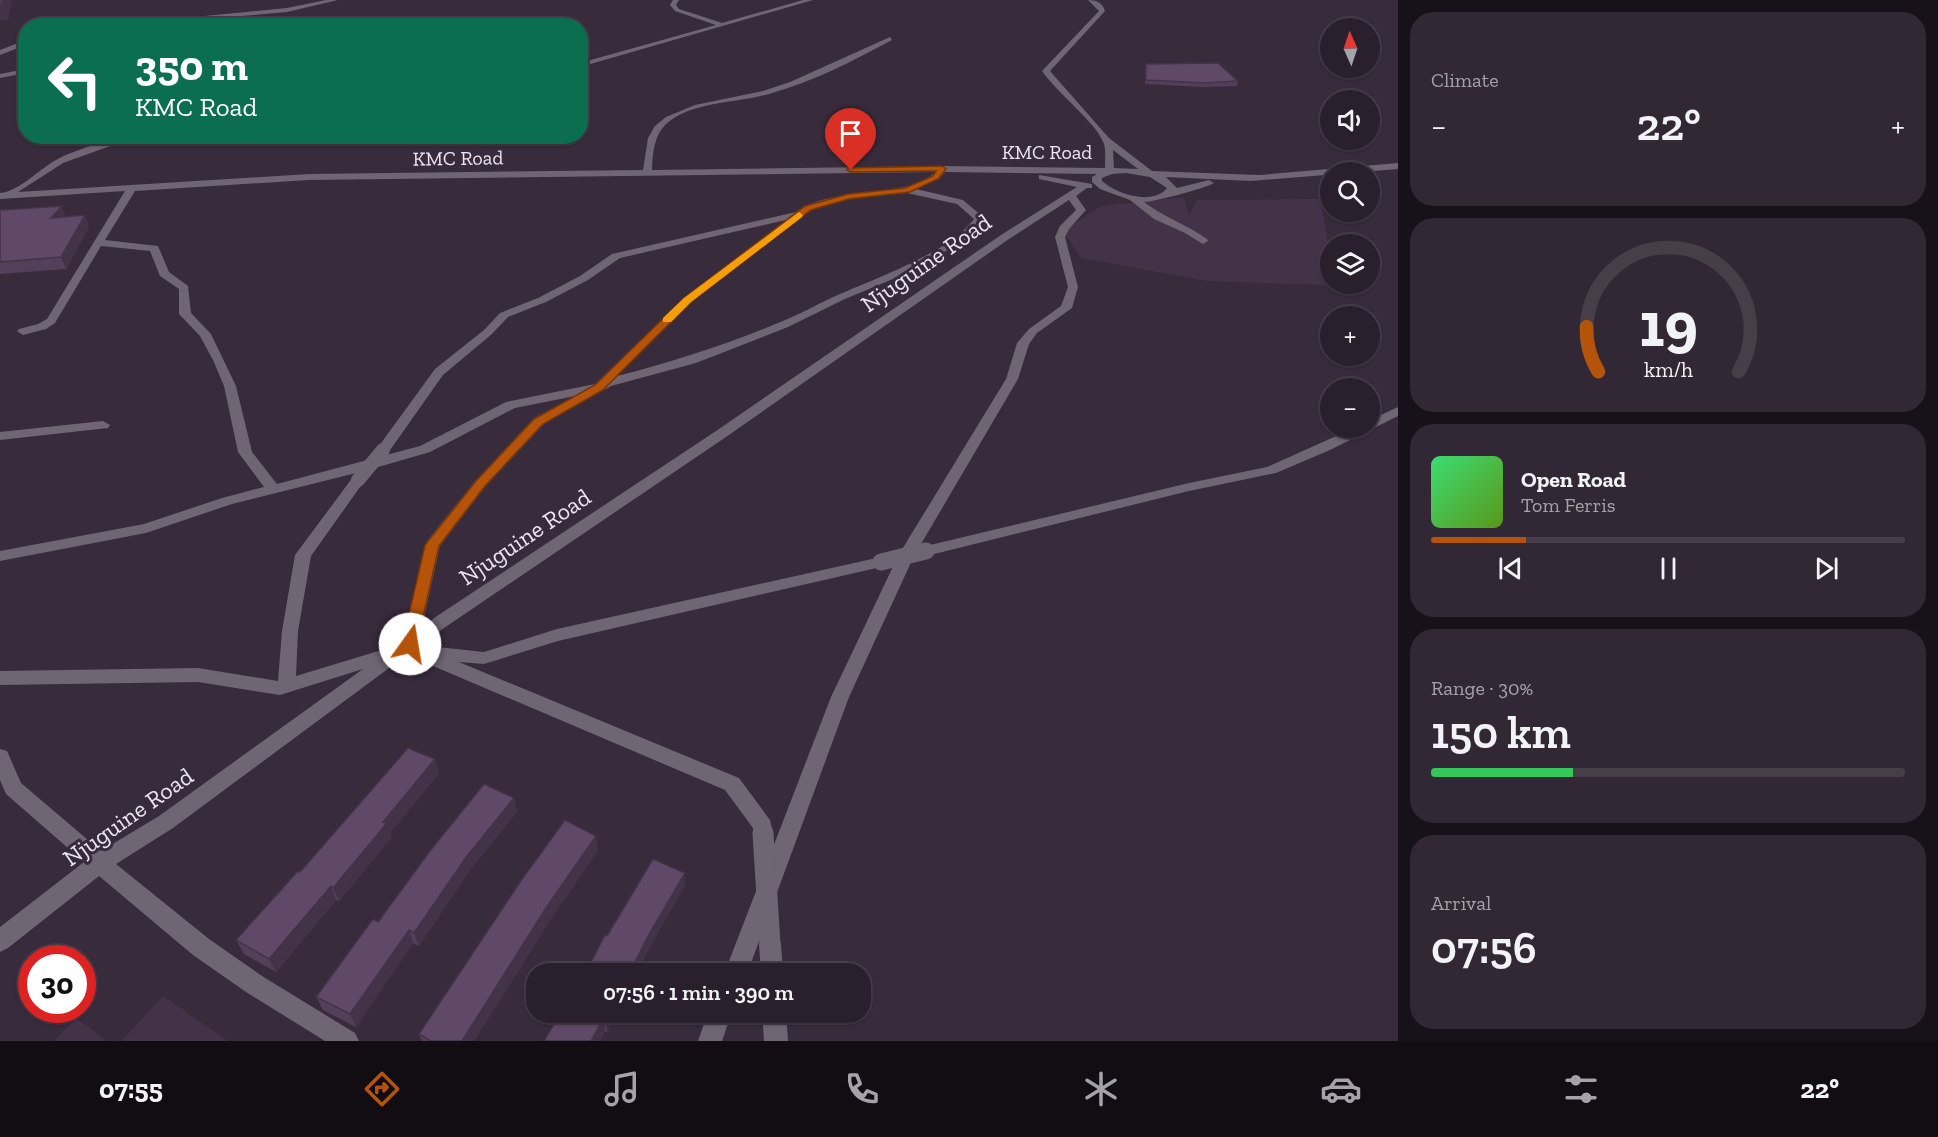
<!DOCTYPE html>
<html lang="en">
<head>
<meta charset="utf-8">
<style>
	body { margin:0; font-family:"Zilla Slab",serif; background:#322835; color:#f1f3f6; height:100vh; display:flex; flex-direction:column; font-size:22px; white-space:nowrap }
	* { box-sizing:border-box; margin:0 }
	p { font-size:20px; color:#a5a3aa }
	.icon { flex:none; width:33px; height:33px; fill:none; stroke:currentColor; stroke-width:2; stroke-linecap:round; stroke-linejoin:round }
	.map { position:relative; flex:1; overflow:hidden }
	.details { display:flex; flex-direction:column; gap:12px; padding:12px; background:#171219; width:540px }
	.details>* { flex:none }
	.banner { position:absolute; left:18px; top:18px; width:570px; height:126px; border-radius:24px; box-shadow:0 2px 4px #0004,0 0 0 2px #463e49; background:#0b6e4f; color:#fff; overflow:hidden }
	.needle { width:39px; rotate:357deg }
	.fabs { position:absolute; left:1320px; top:18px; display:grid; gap:12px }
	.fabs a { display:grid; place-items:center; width:60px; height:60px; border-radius:50%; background:#2a202d; box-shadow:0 2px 4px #0004,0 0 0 2px #463e49; font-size:30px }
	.speed { position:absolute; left:18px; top:945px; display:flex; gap:12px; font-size:30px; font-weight:700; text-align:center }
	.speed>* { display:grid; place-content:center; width:78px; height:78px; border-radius:50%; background:#2a202d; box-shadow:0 2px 4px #0004,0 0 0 2px #463e49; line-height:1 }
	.speed .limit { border:9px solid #d22; background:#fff; color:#111 }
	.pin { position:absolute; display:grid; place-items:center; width:51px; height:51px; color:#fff; margin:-62px -26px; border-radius:50% 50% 50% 0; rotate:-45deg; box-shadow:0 0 6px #0007 }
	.pin .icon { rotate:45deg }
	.me { position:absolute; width:66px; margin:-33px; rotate:13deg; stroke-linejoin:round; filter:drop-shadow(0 0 4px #0008) }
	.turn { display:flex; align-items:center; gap:21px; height:126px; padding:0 18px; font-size:27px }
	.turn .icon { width:78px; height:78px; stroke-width:2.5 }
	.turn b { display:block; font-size:42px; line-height:51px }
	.big { font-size:45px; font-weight:600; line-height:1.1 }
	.details .tile { flex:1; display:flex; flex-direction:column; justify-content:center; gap:9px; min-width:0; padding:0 21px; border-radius:24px; background:#322835 }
	.details .dial { align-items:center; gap:0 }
	.dial svg { height:156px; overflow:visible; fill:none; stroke:#463e49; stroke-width:7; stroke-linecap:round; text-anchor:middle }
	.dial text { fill:#f1f3f6; stroke:none }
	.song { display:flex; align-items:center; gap:18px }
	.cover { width:72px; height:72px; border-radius:9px; background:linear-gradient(135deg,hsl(140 70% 55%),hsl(90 70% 35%)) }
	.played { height:6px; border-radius:3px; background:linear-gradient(90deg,#b45309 20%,#463e49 20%) }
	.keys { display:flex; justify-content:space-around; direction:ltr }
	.heat { display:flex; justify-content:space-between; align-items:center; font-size:33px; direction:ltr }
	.charge { height:9px; border-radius:4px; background:linear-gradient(90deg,#34c759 30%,#463e49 0) }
	.trip { position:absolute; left:526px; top:963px; width:345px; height:60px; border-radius:24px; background:#2a202d; box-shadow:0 2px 4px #0004,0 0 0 2px #463e49; font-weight:600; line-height:60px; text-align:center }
	.tab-bar { display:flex; height:96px; justify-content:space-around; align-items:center; background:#110d12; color:#a5a3aa }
	.tab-bar .icon { width:42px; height:42px }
	.tab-bar .current { color:#b45309 }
	.tab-bar b { font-size:27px; color:#f1f3f6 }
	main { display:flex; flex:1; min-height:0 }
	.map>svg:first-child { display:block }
	.built { fill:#433349 }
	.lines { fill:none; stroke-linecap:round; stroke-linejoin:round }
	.minor { fill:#6f6573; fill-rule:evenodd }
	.minor-bridge-far2 { stroke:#6f6573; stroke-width:14 }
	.minor-bridge-far1 { stroke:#6f6573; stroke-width:17 }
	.minor-bridge { stroke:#6f6573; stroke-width:21 }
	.wall { fill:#533f59 }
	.shaded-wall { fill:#433349 }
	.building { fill:#604968; stroke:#433349; stroke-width:1.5 }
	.route { fill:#b45309; stroke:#753606; stroke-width:1.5 }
	.slow { fill:#f59e0b }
	.labels { text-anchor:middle; stroke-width:6; stroke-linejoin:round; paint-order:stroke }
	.far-street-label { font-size:20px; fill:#ede5f0; stroke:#382b3c }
	.street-label { font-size:24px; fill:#ede5f0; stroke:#382b3c }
</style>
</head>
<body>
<main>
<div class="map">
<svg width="1398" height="1041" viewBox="0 0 1398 1041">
	<rect width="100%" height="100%" fill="#382b3c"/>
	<path class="built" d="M1184 197 1189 215 1197 200 1320 199 1330 254V284H1352L1354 286 1207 281 1081 258 1063 231 1101 206Z
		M163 996 228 1041H121Z
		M76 1018 107 1041H54Z"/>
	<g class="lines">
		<path class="minor" d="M326 0H338L287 12 131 26H100L287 8Z
			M673 0H679L676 5 679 9 722 23 803 0H813L580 67V63L716 25 675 11 670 5Z
			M1088 0C1096 0 1103 3 1105 11L1050 71 1109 138 1152 171 1259 175 1398 163V169L1251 181 1166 177 1177 188 1209 180 1214 183C1207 188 1153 202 1144 202 1163 217 1186 224 1207 239L1208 241 1203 244 1185 233 1154 219 1130 200 1100 189 1092 182V177L1097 174 945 172 939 179 916 189 963 200 982 216 984 218 972 236 905 274 845 299 788 327 696 363 611 386 544 424 485 487 440 546 422 626 716 431 1001 235 1077 187 1039 179V175L1092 184V188H1087L1076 196 1086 210 1069 229 1065 237 1078 287 1072 308 1037 333 1029 344 1018 379 914 556 849 697 747 974H724L831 697 898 556 1006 379 1017 343 1029 329 1061 306 1068 287 1055 237 1060 226 1076 210 1069 200 1009 239 726 437 419 645 484 652 557 629 881 557 887 558 889 562 887 566 881 567 558 641 484 664 459 662 739 778 770 820 773 833 770 839 763 842 756 839 753 828 725 790 426 663 424 659 404 657 173 828 116 864 209 939 262 976 355 1033 359 1041H325L246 992 193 955 99 876 8 948 0 952V927L84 862 6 794 0 780V749L7 751 21 783 101 851 159 816 363 669 280 695 198 682 0 685V671L198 668 278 681 282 631 295 555 353 477 358 476 365 480 311 556 298 631 296 676 395 646 402 640 427 541 475 481 534 418 575 396 515 408 430 452 368 470 232 504 146 533 0 561V551L144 524 222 498 264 487 238 452 224 386 213 360 200 336 179 314V289L160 276 150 251 101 246 55 323 46 329 23 335 17 331 19 329 38 324 47 319 125 191 0 199V193C20 191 39 169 56 160 74 150 118 136 138 136L63 163 18 192 309 174 643 170 648 138 655 126 666 117 695 105 763 91 790 82 890 37 892 40C853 61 812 82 769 94 738 103 699 101 671 120 654 132 653 151 652 170L942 166 1105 168C1105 161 1106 151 1104 144 1097 123 1057 93 1042 71L1099 11ZM1113 150 1138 169 1114 168ZM935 172C912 199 832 185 796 212L612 254 580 276 538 298 500 313 484 330 435 369 376 450 378 453H388L443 375 492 334 508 317 546 302 588 280 620 258 786 220 684 298 595 384 506 402 420 446 277 484 252 452 236 386 211 334 191 313 188 286 169 272 158 246 105 240 135 191 309 180ZM1126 173 1150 177 1167 188C1153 206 1116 194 1102 181V178L1112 174ZM907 193 957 204 974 219C951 251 877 278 840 294 819 303 799 315 778 323 725 345 672 362 617 376L692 302 811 210 849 199Z
			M26 40V45L0 55V50Z
			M26 69V73L0 78V74Z
			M1398 407V416L1330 450 1276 473 1189 491 926 556 918 551 926 546 1189 483 1267 467 1354 428H1370V420Z
			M103 421 110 425 108 428 0 440V432Z
			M770 933 778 936 781 944 783 974H761L759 944 762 936Z
			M708 1012H732L722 1041H698Z
			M762 1012H786L788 1041H764Z"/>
		<path class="minor-bridge-far2" d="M358 480 383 450"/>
		<path class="minor-bridge-far1" d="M881 562 926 551"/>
		<path class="minor-bridge" d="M763 833 770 944"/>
	</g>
	<path class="wall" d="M1146 64 1238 81 1237 86 1202 87 1145 84V68Z
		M0 210 66 217 85 215 89 227 66 269 0 274Z
		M435 759 439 773 390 833 392 837 339 901 336 900 276 972 244 954 236 940 300 872Z
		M514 798 517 812 470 870 419 946 413 943 356 1027 323 1010 316 997 378 922Z
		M598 850 549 922 474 1041H422L419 1034Z
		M564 1012H617L607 1032 559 1020Z"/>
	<path class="shaded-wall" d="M3 0H12L8 20 0 21V6Z
		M62 206 66 217 51 218Z
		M85 215 89 227 66 269 61 257Z
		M435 759 439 773 390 833 392 837 339 901 333 888 383 822Z
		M514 798 517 812 470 870 419 946 414 933 467 856Z
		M596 836 598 850 549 922 474 1041H462L546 908Z
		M685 873V886L649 949 637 974H629L648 936Z
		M331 886 336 900 276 972 269 959Z
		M409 930 413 943 356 1027 350 1014Z
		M609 1012H617L607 1032 605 1020Z
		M603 1019 605 1031 600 1041H591Z"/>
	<path class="building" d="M0 0H3L2 6H0Z
		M1218 63 1238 81 1204 83 1146 80V64Z
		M62 206 51 218 85 215 61 257 0 262V210Z
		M408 748 435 759 383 822 387 823 333 888 331 886 269 959 236 940 298 871 300 872Z
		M484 784 514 798 467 856 414 933 409 930 350 1014 316 997 373 919 378 922 430 851Z
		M565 820 596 836 546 908 462 1041H431L419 1034 520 882Z
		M653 859 685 873 648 936 629 974H585L605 935 607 936Z
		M564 1012H609L605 1020 603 1019 591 1041H544L557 1019 559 1020Z"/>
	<path class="route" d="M942 166 946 169 938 179 910 192 849 199 811 210 691 302 603 390 543 424 485 486 439 546 417 644 415 648H404L402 644 425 545 476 481 534 419 595 385 684 298 805 206 848 194 905 188 933 176 936 171 851 172 847 170 848 168Z"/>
	<path class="slow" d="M799 212 803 215 802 217 691 302 671 322H663V318L684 298Z"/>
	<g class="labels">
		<g class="far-street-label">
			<text x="1047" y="159">KMC Road</text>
			<text transform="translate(458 158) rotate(-1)" y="7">KMC Road</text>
		</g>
		<g class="street-label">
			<text transform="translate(926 263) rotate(-35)" y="8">Njuguine Road</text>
			<text transform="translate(525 537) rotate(-34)" y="8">Njuguine Road</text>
			<text transform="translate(128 817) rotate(-35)" y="8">Njuguine Road</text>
		</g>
	</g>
</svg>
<div class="fabs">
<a><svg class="needle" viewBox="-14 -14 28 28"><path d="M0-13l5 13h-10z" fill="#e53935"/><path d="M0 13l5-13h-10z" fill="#a5a3aa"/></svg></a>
<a><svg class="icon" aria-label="sound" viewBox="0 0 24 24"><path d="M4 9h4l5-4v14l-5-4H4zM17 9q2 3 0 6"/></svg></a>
<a><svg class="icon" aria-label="search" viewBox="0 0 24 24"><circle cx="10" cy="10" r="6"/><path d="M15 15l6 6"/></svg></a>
<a><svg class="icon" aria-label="layers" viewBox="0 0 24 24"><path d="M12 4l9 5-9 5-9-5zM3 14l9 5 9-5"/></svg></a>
<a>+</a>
<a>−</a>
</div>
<div class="speed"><div class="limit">30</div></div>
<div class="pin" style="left:851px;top:170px;background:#d93025"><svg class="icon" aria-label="arrive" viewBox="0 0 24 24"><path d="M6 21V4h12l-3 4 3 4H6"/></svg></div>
<svg class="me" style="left:410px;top:644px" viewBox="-20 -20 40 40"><circle r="19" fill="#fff"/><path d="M0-13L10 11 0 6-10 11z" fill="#b45309"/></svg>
<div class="trip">07:56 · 1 min · 390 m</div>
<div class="banner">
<div class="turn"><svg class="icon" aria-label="left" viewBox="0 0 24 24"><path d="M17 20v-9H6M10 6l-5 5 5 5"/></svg><div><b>350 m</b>KMC Road</div></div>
</div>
</div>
<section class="details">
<div class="tile"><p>Climate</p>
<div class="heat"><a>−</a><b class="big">22°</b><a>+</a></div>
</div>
<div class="tile dial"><svg viewBox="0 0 100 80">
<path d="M14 69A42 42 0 1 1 86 69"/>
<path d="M14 69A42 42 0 0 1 8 46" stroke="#b45309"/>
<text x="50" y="56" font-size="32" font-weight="700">19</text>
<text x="50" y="72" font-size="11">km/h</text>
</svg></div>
<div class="tile">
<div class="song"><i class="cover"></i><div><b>Open Road</b><p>Tom Ferris</p></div></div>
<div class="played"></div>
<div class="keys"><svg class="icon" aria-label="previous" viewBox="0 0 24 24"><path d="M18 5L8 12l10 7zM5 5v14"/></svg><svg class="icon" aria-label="pause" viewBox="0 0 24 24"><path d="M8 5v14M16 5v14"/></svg><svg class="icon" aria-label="next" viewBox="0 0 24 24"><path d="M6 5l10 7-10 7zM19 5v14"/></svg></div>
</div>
<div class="tile"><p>Range · 30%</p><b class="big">150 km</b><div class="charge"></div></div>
<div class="tile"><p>Arrival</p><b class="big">07:56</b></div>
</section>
</main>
<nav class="tab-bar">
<b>07:55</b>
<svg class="icon current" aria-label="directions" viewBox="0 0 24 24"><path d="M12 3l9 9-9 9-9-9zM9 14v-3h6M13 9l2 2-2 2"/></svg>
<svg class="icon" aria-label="music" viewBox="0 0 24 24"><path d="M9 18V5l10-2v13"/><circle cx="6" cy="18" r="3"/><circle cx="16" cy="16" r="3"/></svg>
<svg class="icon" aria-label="phone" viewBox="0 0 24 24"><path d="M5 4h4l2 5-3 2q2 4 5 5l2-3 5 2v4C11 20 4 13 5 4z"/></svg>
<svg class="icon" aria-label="climate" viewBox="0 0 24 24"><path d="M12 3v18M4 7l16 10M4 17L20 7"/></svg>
<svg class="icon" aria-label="car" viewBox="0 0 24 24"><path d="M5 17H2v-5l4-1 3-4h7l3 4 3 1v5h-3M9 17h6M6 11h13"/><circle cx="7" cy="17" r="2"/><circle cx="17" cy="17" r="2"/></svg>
<svg class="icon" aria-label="filters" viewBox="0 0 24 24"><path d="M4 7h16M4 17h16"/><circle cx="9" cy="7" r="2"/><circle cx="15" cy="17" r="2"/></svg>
<b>22°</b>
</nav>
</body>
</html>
